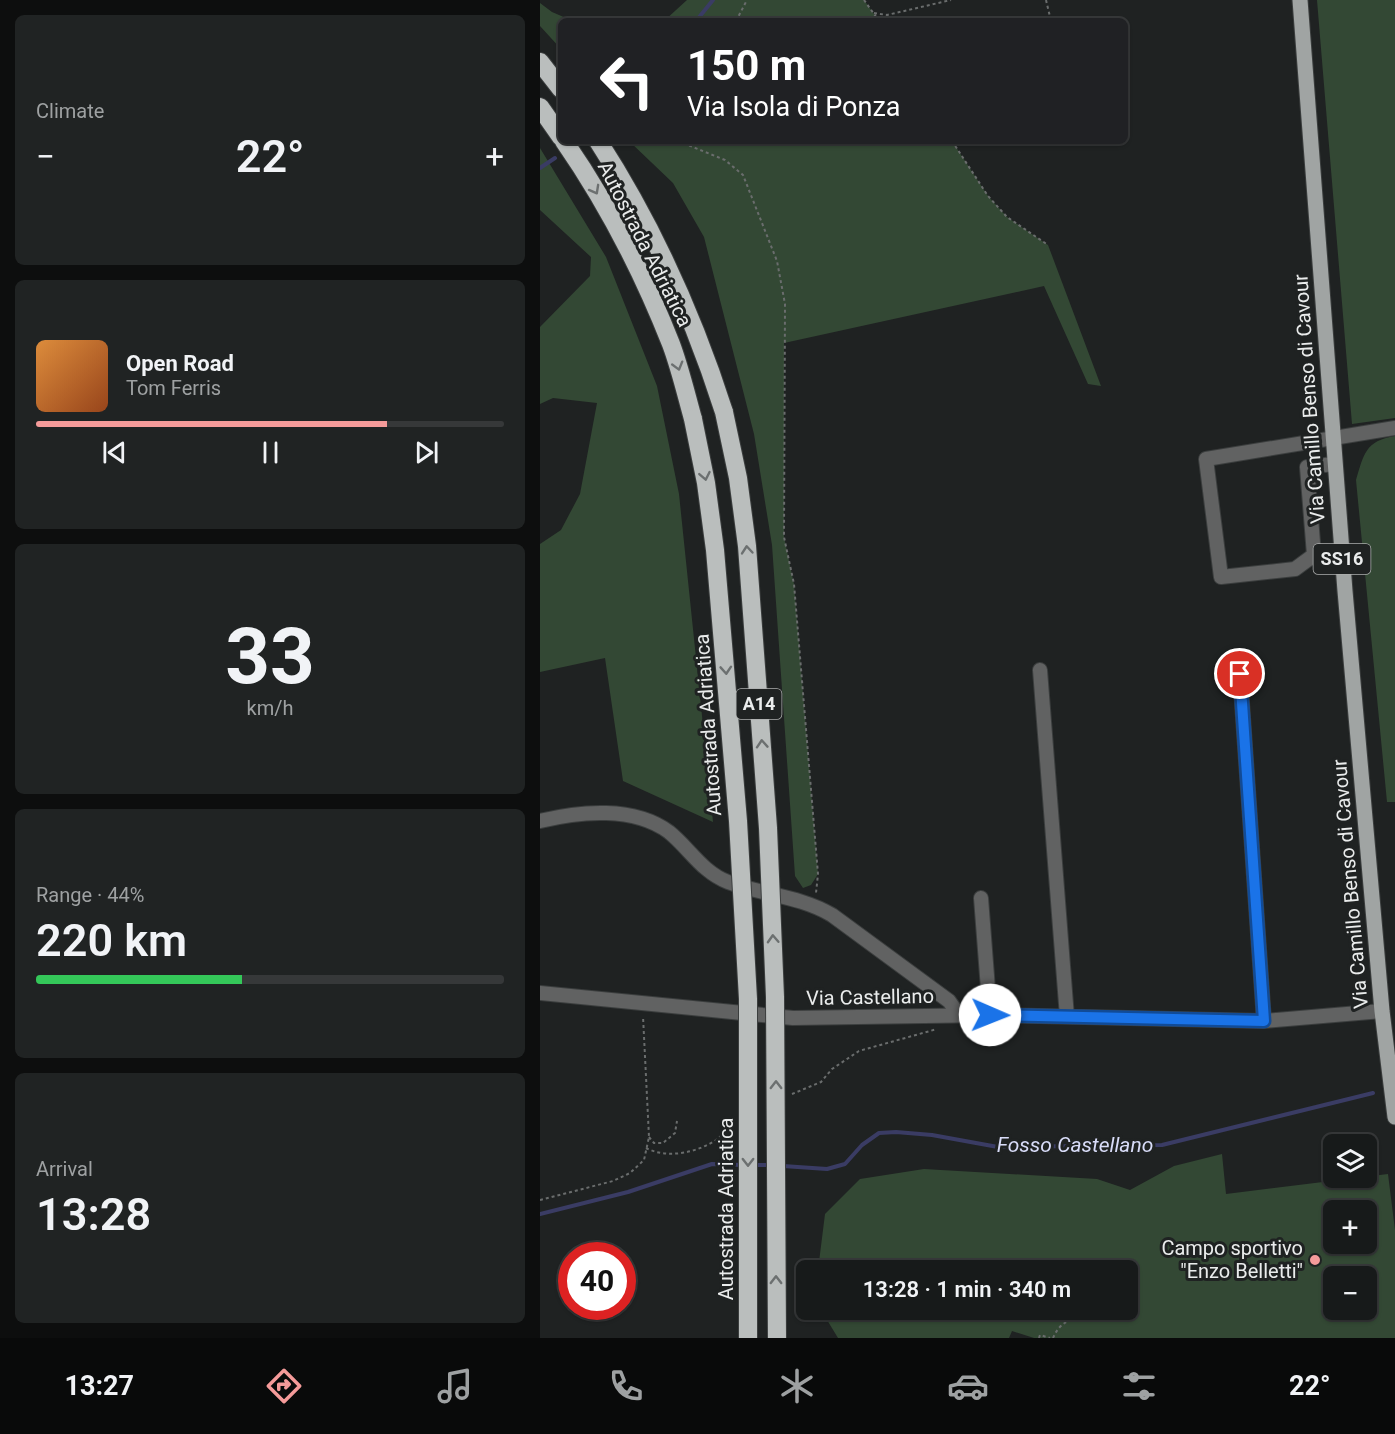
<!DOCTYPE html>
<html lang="en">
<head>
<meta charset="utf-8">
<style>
	body { margin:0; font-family:Roboto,sans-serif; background:#202323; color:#f1f3f6; height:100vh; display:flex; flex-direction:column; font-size:22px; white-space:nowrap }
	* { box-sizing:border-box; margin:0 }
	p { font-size:20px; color:#9ea1a2 }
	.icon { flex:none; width:33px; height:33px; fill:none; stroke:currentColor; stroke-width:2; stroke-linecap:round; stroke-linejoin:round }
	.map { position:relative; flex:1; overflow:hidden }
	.sheet { display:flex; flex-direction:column; gap:15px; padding:15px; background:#0d0e0e; width:540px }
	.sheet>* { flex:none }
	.top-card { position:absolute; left:18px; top:18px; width:570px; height:126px; border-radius:9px; box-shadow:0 2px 4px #0004,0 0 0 2px #363839; background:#202124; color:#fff; overflow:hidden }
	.controls { position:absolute; left:783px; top:1134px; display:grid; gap:12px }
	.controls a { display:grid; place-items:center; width:54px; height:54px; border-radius:9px; background:#171a1a; box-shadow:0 2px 4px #0004,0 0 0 2px #363839; font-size:30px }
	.speed { position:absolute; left:18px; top:1242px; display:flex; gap:12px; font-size:30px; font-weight:700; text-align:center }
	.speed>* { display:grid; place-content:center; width:78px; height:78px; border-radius:50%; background:#171a1a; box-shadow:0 2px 4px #0004,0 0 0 2px #363839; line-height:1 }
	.speed .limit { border:9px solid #d22; background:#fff; color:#111 }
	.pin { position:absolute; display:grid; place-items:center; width:51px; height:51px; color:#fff; margin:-26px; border:3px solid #fff; border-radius:50%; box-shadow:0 2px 6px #0007 }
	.me { position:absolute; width:66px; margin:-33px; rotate:91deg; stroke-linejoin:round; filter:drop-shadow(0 0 4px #0008) }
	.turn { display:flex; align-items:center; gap:21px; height:126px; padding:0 30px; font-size:27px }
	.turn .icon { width:78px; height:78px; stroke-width:2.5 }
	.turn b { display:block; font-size:42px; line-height:51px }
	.big { font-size:45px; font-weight:600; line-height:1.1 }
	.sheet .widget { flex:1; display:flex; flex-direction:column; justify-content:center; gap:9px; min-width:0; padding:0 21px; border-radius:9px; background:#202323 }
	.sheet .dial { align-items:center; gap:0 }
	.dial b { font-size:78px; line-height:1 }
	.song { display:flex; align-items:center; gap:18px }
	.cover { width:72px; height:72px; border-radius:9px; background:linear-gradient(135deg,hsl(30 70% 55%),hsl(20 70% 35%)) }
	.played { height:6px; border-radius:3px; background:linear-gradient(90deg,#f59b9a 75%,#363839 75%) }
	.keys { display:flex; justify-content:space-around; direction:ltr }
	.heat { display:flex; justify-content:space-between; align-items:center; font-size:33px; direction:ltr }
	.charge { height:9px; border-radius:4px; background:linear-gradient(90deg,#34c759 44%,#363839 0) }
	.trip { position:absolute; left:256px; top:1260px; width:342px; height:60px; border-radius:9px; background:#171a1a; box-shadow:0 2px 4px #0004,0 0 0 2px #363839; font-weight:600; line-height:60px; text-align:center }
	.dock { display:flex; height:96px; justify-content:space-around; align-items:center; background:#090a0a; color:#9ea1a2 }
	.dock .icon { width:42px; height:42px }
	.dock .active { color:#f59b9a }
	.dock b { font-size:27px; color:#f1f3f6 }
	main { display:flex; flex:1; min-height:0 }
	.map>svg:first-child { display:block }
	.green { fill:#334834; fill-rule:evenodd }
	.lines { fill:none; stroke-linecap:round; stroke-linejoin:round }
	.stream { stroke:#3a3c64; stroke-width:4 }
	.minor-casing { stroke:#3b3e3e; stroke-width:16 }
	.major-casing { stroke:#3b3e3e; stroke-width:17 }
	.highway-casing { stroke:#3b3e3e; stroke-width:20 }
	.path { stroke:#6a6d6d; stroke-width:2; stroke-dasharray:3 3; stroke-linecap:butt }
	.minor { stroke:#616262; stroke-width:14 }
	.major { stroke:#a0a4a3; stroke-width:15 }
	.highway { stroke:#babebd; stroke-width:18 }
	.highway-bridge-casing { stroke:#3b3e3e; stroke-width:20; stroke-linecap:butt }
	.highway-bridge { stroke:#babebd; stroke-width:18 }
	.oneway { stroke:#6c7070 }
	.route-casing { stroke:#114b97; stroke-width:15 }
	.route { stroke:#1a73e8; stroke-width:10 }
	.poi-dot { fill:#f59b9a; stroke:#1f2222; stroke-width:2 }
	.labels { text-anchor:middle; stroke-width:6; stroke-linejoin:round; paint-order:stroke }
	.shield { fill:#1f2222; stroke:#adafaf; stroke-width:1.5 }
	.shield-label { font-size:18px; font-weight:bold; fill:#eaecec }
	.street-label { font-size:20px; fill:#eaecec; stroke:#1f2222 }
	.poi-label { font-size:20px; fill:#eaecec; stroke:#1f2222; text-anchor:end }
	.water-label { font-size:21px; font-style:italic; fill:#d8dcf8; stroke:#1f2222 }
</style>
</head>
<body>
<main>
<section class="sheet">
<div class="widget"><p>Climate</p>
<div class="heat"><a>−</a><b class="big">22°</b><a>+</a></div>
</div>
<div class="widget">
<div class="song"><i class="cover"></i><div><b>Open Road</b><p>Tom Ferris</p></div></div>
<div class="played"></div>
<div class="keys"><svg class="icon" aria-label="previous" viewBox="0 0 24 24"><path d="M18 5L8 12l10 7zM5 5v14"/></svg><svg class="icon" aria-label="pause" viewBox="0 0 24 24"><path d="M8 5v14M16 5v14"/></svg><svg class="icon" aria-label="next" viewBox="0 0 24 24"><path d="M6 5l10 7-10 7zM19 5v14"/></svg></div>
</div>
<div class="widget dial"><b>33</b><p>km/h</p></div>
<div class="widget"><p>Range · 44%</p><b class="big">220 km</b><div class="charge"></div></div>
<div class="widget"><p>Arrival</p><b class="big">13:28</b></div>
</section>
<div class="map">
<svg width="855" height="1338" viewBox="0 0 855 1338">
	<rect width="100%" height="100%" fill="#1f2222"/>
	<path class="green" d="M147 0H324L339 21H124Z
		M777 0H855V418L812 424Z
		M0 3 12 12 33 21H21V49L0 26Z
		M89 141H412L448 196 467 217 508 245 561 386 548 384 504 286 244 343V537L254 584 278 874 271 885 263 888 255 876 232 545 214 434 164 237 133 183Z
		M0 148 66 257 117 386 139 494 173 822 83 781 65 658 0 672V544L21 530 40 494 57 403 13 398 0 404V327L50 276 51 257 0 210Z
		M855 436V802H847L816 480C824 454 825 441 855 436Z
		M682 1154 686 1194 848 1174 855 1230V1338H494L472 1331 469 1338H298L281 1310H588V1270H278L285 1214 320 1179 384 1169 557 1179 590 1190 634 1166ZM794 1210H826V1244H794ZM794 1276H826V1310H794Z"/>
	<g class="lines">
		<path class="stream" d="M156 21 173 0
			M0 168 15 158
			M213 1165H232
			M243 1166 287 1169 305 1164 322 1145 339 1133 356 1132 392 1135 458 1147 622 1145 833 1093
			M0 1214 88 1192 172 1164 202 1165"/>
		<g class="minor-casing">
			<path id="minor" d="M802 553 774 555 755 569 681 577 666 459 855 428
				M774 555 767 467 794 464
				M500 670 527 1017
				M700 674 724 1021
				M0 821C40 811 94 806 129 832 149 848 162 872 188 882 223 895 260 896 292 915L409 1001 419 1015
				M441 898 450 1015
				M0 993 253 1018 450 1015 724 1021 842 1011"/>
		</g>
		<g class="major-casing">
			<path id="major" d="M760 0 805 591 842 1011 855 1117"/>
		</g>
		<g class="highway-casing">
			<path id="highway" d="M0 62 21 89
				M0 107 21 137
				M24 141C67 203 103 273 131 344 140 368 146 394 153 419
				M58 141C113 226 153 315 184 412"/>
		</g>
		<path class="path" d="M324 0 339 21
			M506 0 511 21
			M334 13 347 15 411 0
			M196 21 207 0
			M138 141 185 160 203 175 237 261 245 304 244 537 254 584 278 874 276 893
			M412 141 448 196 467 217 508 245
			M252 1094 281 1082 292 1069 319 1051 397 1029
			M109 1137 114 1143H123L135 1133 137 1121
			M106 1148C127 1159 156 1153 176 1140 182 1136 186 1127 192 1123
			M0 1200 73 1181 90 1173 104 1160 109 1137 103 1016
			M499 1338 500 1335 510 1338
			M513 1338C519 1324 528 1319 543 1317"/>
		<use href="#minor" class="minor"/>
		<use href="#major" class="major"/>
		<use href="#highway" class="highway"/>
		<g class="highway-bridge-casing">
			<path id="highway-bridge" d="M184 412 198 478 207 546 228 828 235 997 237 1338
				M153 419 166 483 175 550 198 821 208 999V1338"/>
		</g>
		<use href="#highway-bridge" class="highway-bridge"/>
	</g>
	<defs><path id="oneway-chevron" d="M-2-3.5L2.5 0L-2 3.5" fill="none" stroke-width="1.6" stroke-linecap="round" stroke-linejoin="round" transform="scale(1.5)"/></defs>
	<g class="oneway">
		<use href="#oneway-chevron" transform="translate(55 190) rotate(61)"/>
		<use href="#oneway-chevron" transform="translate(138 366) rotate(74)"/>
		<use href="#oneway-chevron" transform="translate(165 476) rotate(79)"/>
		<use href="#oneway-chevron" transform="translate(207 550) rotate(-95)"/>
		<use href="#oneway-chevron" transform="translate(186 670) rotate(86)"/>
		<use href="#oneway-chevron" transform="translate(222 744) rotate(-94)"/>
		<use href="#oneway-chevron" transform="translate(233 939) rotate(-93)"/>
		<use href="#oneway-chevron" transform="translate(236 1085) rotate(-90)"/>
		<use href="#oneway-chevron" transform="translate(208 1162) rotate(90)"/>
		<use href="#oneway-chevron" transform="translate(236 1280) rotate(-90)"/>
	</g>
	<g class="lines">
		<g class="route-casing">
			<path id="route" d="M450 1015 724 1021 700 674"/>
		</g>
		<use href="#route" class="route"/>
	</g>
	<circle class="poi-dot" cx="775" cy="1260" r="6"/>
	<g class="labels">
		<g class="shield">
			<rect x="773.5" y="544" width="57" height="30" rx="4.5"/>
			<rect x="196.5" y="689" width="45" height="30" rx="4.5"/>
		</g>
		<g class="shield-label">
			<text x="802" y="565">SS16</text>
			<text x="219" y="710">A14</text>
		</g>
		<g class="street-label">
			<text transform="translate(105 244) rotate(63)" y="7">Autostrada Adriatica</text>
			<text transform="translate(769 399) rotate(-94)" y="7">Via Camillo Benso di Cavour</text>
			<text transform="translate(168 725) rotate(-94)" y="7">Autostrada Adriatica</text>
			<text transform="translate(810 884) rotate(-95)" y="7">Via Camillo Benso di Cavour</text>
			<text transform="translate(330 997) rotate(-1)" y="7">Via Castellano</text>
			<text transform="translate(186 1209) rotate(-90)" y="7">Autostrada Adriatica</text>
		</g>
		<g class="poi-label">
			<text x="763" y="1255">Campo sportivo<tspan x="763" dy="23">"Enzo Belletti"</tspan></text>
		</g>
		<g class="water-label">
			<text x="535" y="1152">Fosso Castellano</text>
		</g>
	</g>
</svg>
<div class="controls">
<a><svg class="icon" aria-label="layers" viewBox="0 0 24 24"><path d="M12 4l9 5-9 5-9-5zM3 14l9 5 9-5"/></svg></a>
<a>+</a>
<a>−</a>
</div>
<div class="speed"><div class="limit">40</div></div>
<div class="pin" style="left:700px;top:674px;background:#d93025"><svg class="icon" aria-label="arrive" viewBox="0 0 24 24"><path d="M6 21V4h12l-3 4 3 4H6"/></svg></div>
<svg class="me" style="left:450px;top:1015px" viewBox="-20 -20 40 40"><circle r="19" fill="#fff"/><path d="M0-13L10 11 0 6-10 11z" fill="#1a73e8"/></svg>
<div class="trip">13:28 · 1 min · 340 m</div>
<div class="top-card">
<div class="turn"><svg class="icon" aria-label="left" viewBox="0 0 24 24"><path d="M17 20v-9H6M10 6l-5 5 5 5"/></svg><div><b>150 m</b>Via Isola di Ponza</div></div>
</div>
</div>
</main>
<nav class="dock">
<b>13:27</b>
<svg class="icon active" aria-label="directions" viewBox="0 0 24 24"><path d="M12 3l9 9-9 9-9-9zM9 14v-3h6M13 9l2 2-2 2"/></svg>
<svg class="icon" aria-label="music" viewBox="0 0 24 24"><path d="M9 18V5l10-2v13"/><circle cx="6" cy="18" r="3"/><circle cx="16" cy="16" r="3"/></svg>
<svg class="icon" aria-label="phone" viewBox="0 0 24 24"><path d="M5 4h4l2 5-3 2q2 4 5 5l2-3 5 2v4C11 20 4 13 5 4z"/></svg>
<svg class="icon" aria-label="climate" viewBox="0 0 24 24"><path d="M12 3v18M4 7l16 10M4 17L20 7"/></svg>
<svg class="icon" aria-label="car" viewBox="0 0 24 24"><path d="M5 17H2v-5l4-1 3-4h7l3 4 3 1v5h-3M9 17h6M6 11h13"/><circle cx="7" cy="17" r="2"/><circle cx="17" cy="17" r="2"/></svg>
<svg class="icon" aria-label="filters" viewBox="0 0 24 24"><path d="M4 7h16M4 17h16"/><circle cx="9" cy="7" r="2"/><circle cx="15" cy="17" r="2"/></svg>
<b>22°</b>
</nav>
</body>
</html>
